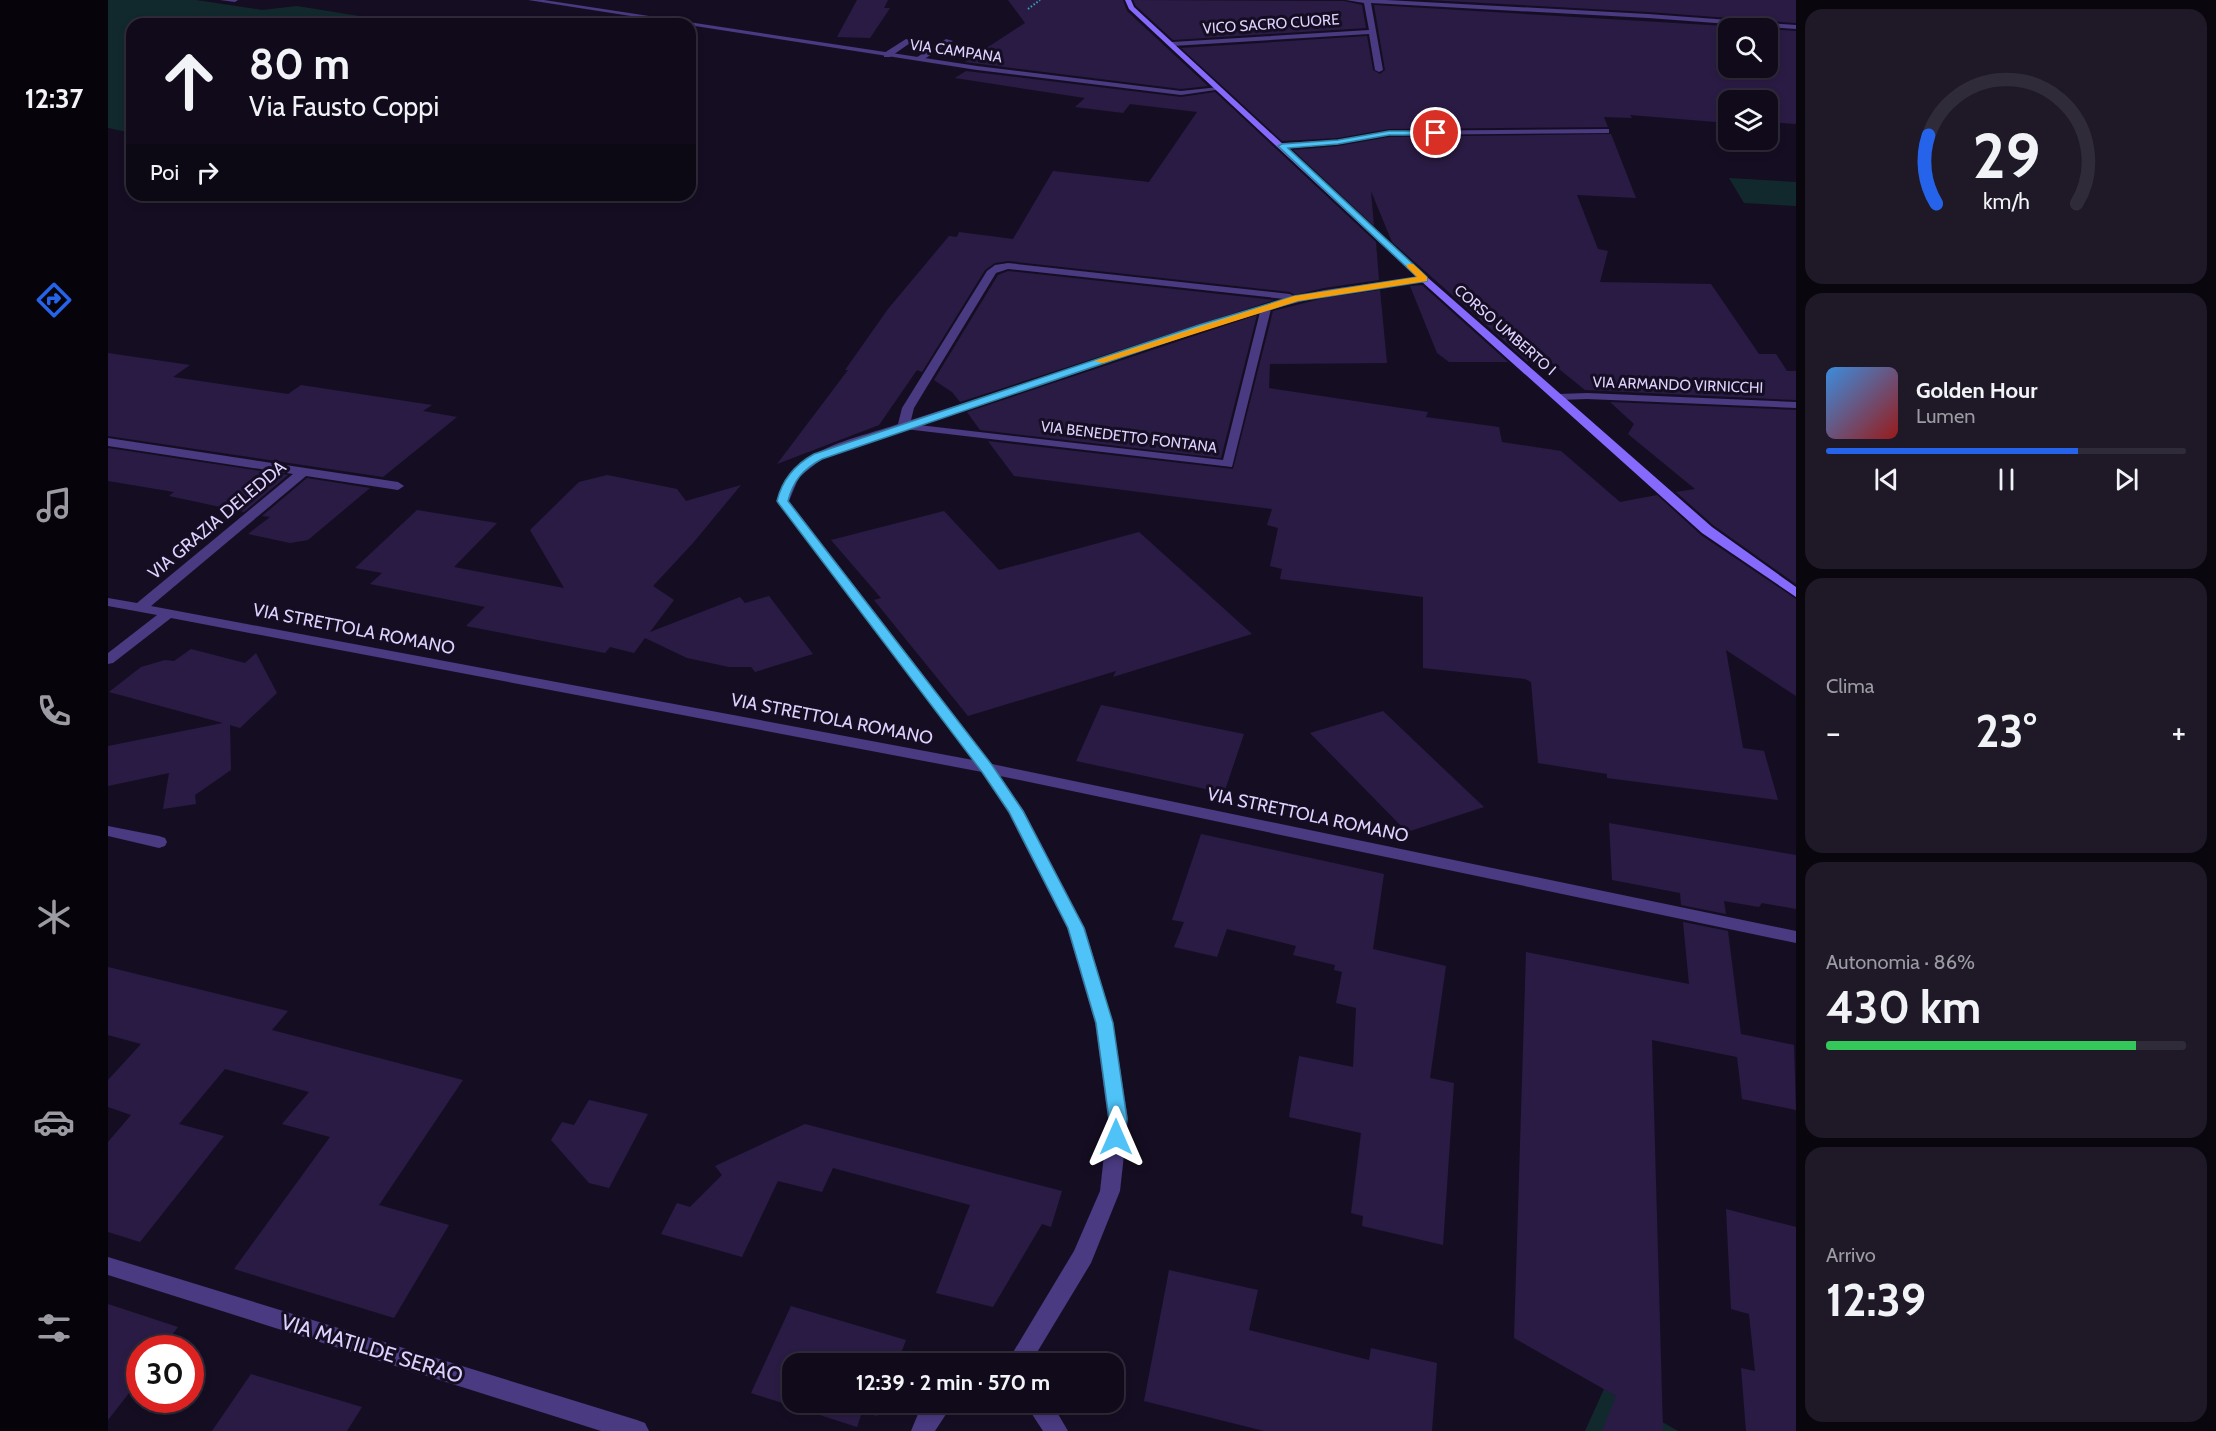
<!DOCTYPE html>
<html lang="it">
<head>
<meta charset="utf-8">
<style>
	body { margin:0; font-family:Cabin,sans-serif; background:#1e1827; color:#f1f3f6; height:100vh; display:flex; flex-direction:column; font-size:22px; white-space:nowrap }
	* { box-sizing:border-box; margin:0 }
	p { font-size:20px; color:#9c9aa2 }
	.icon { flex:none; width:33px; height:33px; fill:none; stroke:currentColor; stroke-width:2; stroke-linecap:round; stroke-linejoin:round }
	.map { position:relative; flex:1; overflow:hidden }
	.details { display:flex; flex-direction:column; gap:9px; padding:9px; background:#09060e; width:420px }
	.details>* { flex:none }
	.guide { position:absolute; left:18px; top:18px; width:570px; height:183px; border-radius:18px; box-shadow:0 3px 9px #0003,0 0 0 2px #302b39; background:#100a1a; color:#f1f3f6; overflow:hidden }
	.tools { position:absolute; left:1610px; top:18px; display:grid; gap:12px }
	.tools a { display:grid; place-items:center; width:60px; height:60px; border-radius:12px; background:#100a1a; box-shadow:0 3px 9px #0003,0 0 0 2px #302b39; font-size:30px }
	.speed { position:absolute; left:18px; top:1335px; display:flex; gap:12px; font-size:30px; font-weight:700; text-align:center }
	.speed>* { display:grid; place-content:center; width:78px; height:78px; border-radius:50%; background:#100a1a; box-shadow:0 3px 9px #0003,0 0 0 2px #302b39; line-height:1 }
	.speed .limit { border:9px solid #d22; background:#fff; color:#111 }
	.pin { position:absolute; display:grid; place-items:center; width:51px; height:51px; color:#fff; margin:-26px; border:3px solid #fff; border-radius:50%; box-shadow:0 2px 6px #0007 }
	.me { position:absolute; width:66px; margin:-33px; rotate:0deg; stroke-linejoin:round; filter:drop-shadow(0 0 4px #0008) }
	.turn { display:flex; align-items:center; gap:21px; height:126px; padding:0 24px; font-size:27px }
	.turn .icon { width:78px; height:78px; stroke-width:2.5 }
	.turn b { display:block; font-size:42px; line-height:51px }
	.then { display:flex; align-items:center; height:57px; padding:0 24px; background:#0003; gap:12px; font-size:22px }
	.big { font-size:45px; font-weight:700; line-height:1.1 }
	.details .widget { flex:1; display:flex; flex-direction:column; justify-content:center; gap:9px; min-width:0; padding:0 21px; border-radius:18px; background:#1e1827 }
	.details .dial { align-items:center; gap:0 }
	.dial svg { height:156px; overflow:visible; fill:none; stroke:#302b39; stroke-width:7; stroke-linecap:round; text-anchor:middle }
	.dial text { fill:#f1f3f6; stroke:none }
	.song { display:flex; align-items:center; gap:18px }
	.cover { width:72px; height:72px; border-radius:9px; background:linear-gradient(135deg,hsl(210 70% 55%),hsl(0 70% 35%)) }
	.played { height:6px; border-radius:3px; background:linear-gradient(90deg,#2563eb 70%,#302b39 70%) }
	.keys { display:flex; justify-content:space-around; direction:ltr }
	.heat { display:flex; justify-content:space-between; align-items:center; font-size:33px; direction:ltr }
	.charge { height:9px; border-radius:4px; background:linear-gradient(90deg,#34c759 86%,#302b39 0) }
	.trip { position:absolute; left:674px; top:1353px; width:342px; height:60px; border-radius:18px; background:#100a1a; box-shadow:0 3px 9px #0003,0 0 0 2px #302b39; font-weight:700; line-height:60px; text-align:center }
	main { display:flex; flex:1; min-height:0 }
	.tabs { display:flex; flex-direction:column; width:108px; justify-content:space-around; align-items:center; background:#06040a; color:#9c9aa2 }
	.tabs .icon { width:42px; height:42px }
	.tabs .selected { color:#2563eb }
	.tabs b { font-size:27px; color:#f1f3f6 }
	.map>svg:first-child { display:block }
	.green { fill:#11292d }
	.building { fill:#2a1b44 }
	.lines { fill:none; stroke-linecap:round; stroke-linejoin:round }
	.path { stroke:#30a5b3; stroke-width:2; stroke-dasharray:1.5 2; stroke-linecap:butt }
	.lane { fill:#493a81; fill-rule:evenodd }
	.street { fill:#493a81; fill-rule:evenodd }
	.secondary { fill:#866afd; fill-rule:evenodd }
	.route { fill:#4fc3f7; stroke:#337fa1; stroke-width:1.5 }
	.slow { fill:#f59e0b }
	.labels { text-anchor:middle; stroke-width:6; stroke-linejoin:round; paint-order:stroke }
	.far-street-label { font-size:15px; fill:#ded1fe; stroke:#150e23 }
	.street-label { font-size:18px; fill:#ded1fe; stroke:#150e23 }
	.near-street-label { font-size:21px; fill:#ded1fe; stroke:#150e23 }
</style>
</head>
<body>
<main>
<nav class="tabs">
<b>12:37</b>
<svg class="icon selected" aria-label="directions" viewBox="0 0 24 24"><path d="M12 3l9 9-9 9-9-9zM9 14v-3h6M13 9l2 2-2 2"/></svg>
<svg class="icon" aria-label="music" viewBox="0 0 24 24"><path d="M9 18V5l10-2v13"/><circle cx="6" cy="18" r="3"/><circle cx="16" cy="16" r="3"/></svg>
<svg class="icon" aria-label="phone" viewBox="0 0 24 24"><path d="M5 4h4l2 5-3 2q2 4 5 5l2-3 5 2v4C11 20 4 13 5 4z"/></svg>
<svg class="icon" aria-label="climate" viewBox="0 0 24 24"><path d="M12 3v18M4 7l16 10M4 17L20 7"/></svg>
<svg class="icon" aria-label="car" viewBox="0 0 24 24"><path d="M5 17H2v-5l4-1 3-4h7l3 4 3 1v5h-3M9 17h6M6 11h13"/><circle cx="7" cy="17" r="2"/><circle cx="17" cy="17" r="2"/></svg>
<svg class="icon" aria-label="filters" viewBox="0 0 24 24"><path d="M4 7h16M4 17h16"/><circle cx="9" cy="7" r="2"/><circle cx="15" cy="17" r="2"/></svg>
</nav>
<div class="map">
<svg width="1688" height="1431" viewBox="0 0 1688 1431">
	<rect width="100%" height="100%" fill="#150e23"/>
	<path class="green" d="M0 0H88L154 10 189 6 300 24H24V133L0 128Z
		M1621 178 1688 182V206L1636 203Z
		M1496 1389 1570 1431H1477Z"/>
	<path class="building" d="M749 0H780L776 8H782L762 38 729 37Z
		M900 0H1015L1019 11 1100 86 1073 89 857 62 917 23Z
		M1025 0 1236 1 1254 5 1258 28 1065 40 1028 6Z
		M1320 0H1688V23L1540 12Z
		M1266 5 1651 28H1620V68H1659V29L1688 31V124L1659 122V100H1620V123L1522 115 1524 118 1496 117 1500 127 1281 129 1230 138 1174 141 1073 48 1259 36 1265 70 1272 74 1277 70Z
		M858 71 1073 97 1107 92 1268 242 1271 280 1216 288 1187 295 1182 292 900 261 887 263 877 270 814 372 809 370 771 425 669 464 740 370H737L780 309 841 236 849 237 851 232 905 239 945 171 1041 182 1089 112 1022 104 1015 113 967 107 977 98 847 78Z
		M1503 134 1528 198 1469 195 1490 249 1500 251 1492 282 1603 284 1651 354H1668L1679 371H1688V400L1477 390 1441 361H1419L1284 242 1263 191 1266 226 1185 150 1230 146 1281 137Z
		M900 271 1166 300 852 402 844 392 826 380 890 275Z
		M1314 285 1400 362H1341L1329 353 1302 286Z
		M1272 290 1279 363 1162 364 1161 388 1320 412 1318 417 1391 427 1394 442 1453 451 1512 502 1549 495 1593 535 1688 599V696L1618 650 1635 748 1656 751 1670 800 1499 778V774L1430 763 1423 682 1417 679 1315 668V597L1172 579 1174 569 1162 566 1170 528 1159 525 1164 509 906 476 880 441 1125 469 1165 311 1216 298Z
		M1149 315 1113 458 872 430 859 412Z
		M0 353 82 365 65 377 180 394 193 385 324 405 315 411 349 417 275 477 0 436Z
		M1502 402 1688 410V584L1605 525 1568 492 1587 489 1520 434 1526 424Z
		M0 448 180 475 136 512 61 496 66 492 0 481Z
		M499 475 569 489 578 501 633 485 585 543 545 586 566 600 542 632 632 597 637 603 661 596 705 654 647 672 643 667H621L579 658 537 638 526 653 502 647 497 653 358 626 377 607 262 584 274 573 247 568 309 510 389 523 346 567 456 588 422 530 471 482Z
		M199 478 262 488 200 540 182 543 140 534 162 517 154 516Z
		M836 511 891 570 1031 532 1144 634 1005 677 1008 671 860 716 766 600 773 598 723 540Z
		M83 649 137 663 148 653 169 693 132 728 122 725 123 770 87 795 88 804 55 809 61 773 0 786V746L115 723 1 692 33 667 57 660 66 661Z
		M993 705 1136 734 1116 793 968 761Z
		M1275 711 1338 771 1376 807 1299 832 1202 733Z
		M1501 823 1688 855V909L1654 903 1651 907 1616 901 1618 914 1573 905 1572 893 1504 880Z
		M1093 834 1276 874 1265 949 1338 966 1322 1078 1346 1083 1335 1245 1254 1226 1255 1216 1243 1213 1253 1133 1181 1117 1191 1056 1245 1067 1248 1008 1228 1003 1234 972 1226 970 1227 965 1185 955 1188 946 1119 929 1109 957 1066 947 1076 922 1064 920Z
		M1575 922 1620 931 1633 1034 1686 1045 1688 1110 1634 1099 1629 1057 1544 1040 1555 1431H1494L1508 1396 1406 1338 1418 952 1581 984Z
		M0 967 180 1011 164 1030 355 1080 271 1205 341 1225 286 1318 126 1269 222 1137 174 1124 201 1092 117 1069 71 1124 116 1136 32 1242 0 1232V1142L23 1115 0 1107V1080L33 1044 0 1035Z
		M481 1100 540 1114 501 1188 481 1183 443 1140 454 1122 466 1125Z
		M697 1124 954 1191 943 1227 934 1224 885 1307 828 1293 862 1205 725 1168 714 1192 670 1181 634 1257 553 1234 569 1203 582 1207 614 1175 607 1166Z
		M1618 1209 1688 1227V1431H1638L1633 1368 1647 1371 1641 1314 1623 1309Z
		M1061 1270 1150 1290 1141 1330 1261 1360 1263 1348 1329 1363 1324 1431H1156L1036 1401Z
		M0 1304 70 1327 54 1348H32V1379L0 1420Z
		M683 1306 798 1340 789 1364H684V1402H774L769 1416 754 1412 749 1427 643 1393Z
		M143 1374 254 1407 239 1431H104Z"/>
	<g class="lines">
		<path class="path" d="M920 9 932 0"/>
		<path class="lane" d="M798 39 805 41 782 57H776V53Z
			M838 39 845 41 813 61 806 59Z"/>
		<path class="street" d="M112 0H130L127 2Z
			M420 0H436L869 66 1073 91 1111 87 1115 89 1073 95 869 70Z
			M1238 0H1278L1540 14 1688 25V29L1540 18 1263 3 1275 70 1271 72 1267 70 1261 34 1064 46 1060 44 1064 42 1261 30 1256 3Z
			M1498 129H1501V133L1281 135 1230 144 1174 149 1170 146 1174 143 1230 140 1281 131Z
			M900 263 1182 294 1187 297 1216 290 1316 276 1321 279 1316 282 1216 296 1163 309 1124 467 797 429 714 459 691 477 681 501 884 764 1688 931V943L892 776 916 811 977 928 1005 1023 1020 1119 1012 1191 983 1263 922 1364H898L966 1251 992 1191 1000 1119 987 1023 959 928 900 812 874 772 63 618 5 663 0 664V653L49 615 0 606V598L29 603 185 474 0 446V438L290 482 296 486 290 490 198 476 43 606 865 760 669 501C682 448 745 440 790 424L794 408 879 271 887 265ZM900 269 1177 299 803 420 806 408 888 273ZM1152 312 1115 460 811 425Z
			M1479 393 1688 402V408L1479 399 1451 400 1445 397 1451 394Z
			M0 826 51 836 57 838 59 842 57 846 51 848 0 836Z
			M0 1257 529 1420 537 1423 541 1431H493L0 1275Z
			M820 1402H846L827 1431H803L810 1414Z
			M916 1402H943L960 1431H935Z"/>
		<path class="secondary" d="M1017 0H1023L1026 7 1319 277 1604 527 1688 587V597L1594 533 1313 281 1021 9Z"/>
	</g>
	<path class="route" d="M1281 131H1328L1331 133 1328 135H1281L1230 144 1180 148 1319 277V281L1190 301 1097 329 714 459C695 469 685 481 680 501L884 765 915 811 976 928 1005 1023 1019 1119 1015 1142 1008 1144 1002 1142 999 1137 1001 1119 988 1023 960 928 901 812 874 772 671 504 669 501C674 480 686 465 706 454L1091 325 1186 296 1309 277 1170 146 1174 144 1230 140Z"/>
	<path class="slow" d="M1299 264H1305L1319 277V281L1190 301 995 363 986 361 1186 296 1309 277 1299 267Z"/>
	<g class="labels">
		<g class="far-street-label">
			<text transform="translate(1163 24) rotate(-4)" y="5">VICO SACRO CUORE</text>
			<text transform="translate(848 51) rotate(8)" y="5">VIA CAMPANA</text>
			<text transform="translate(1397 330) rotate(41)" y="5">CORSO UMBERTO I</text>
			<text transform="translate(1570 385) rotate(2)" y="5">VIA ARMANDO VIRNICCHI</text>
			<text transform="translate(1021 437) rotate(7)" y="5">VIA BENEDETTO FONTANA</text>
		</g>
		<g class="street-label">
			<text transform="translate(109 520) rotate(-40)" y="6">VIA GRAZIA DELEDDA</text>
			<text transform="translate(246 629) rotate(11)" y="6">VIA STRETTOLA ROMANO</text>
			<text transform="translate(724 719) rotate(11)" y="6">VIA STRETTOLA ROMANO</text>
			<text transform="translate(1200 815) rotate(12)" y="6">VIA STRETTOLA ROMANO</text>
		</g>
		<g class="near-street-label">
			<text transform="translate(264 1349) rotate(17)" y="7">VIA MATILDE SERAO</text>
		</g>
	</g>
</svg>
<div class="tools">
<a><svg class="icon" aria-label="search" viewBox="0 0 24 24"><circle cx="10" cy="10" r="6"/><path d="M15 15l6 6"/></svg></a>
<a><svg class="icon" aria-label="layers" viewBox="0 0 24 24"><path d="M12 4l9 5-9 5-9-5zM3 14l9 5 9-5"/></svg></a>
</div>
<div class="speed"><div class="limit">30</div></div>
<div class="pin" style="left:1328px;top:133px;background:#d93025"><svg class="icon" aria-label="arrive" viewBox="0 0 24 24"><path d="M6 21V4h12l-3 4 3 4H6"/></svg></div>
<svg class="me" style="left:1008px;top:1137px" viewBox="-20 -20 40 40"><path d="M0-17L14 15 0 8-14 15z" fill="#4fc3f7" stroke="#fff" stroke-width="4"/></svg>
<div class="trip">12:39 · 2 min · 570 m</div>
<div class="guide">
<div class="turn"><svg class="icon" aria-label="ahead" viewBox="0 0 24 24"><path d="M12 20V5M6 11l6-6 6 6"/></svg><div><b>80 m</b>Via Fausto Coppi</div></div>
<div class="then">Poi<svg class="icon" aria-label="right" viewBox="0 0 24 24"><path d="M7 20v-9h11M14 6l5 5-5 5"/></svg></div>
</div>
</div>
<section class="details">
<div class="widget dial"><svg viewBox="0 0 100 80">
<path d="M14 69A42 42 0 1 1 86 69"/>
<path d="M14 69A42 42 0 0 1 10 34" stroke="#2563eb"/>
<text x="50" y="56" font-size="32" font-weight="700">29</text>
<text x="50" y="72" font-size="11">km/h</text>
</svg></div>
<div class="widget">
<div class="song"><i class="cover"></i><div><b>Golden Hour</b><p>Lumen</p></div></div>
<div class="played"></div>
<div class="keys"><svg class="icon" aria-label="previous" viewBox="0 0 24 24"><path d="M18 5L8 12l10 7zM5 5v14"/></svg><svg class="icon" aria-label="pause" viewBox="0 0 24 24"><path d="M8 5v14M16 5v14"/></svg><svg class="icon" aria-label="next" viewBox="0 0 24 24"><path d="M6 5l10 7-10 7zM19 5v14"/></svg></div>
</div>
<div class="widget"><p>Clima</p>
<div class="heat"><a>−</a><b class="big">23°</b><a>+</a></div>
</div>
<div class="widget"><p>Autonomia · 86%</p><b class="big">430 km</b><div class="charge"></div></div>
<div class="widget"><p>Arrivo</p><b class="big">12:39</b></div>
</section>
</main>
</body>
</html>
